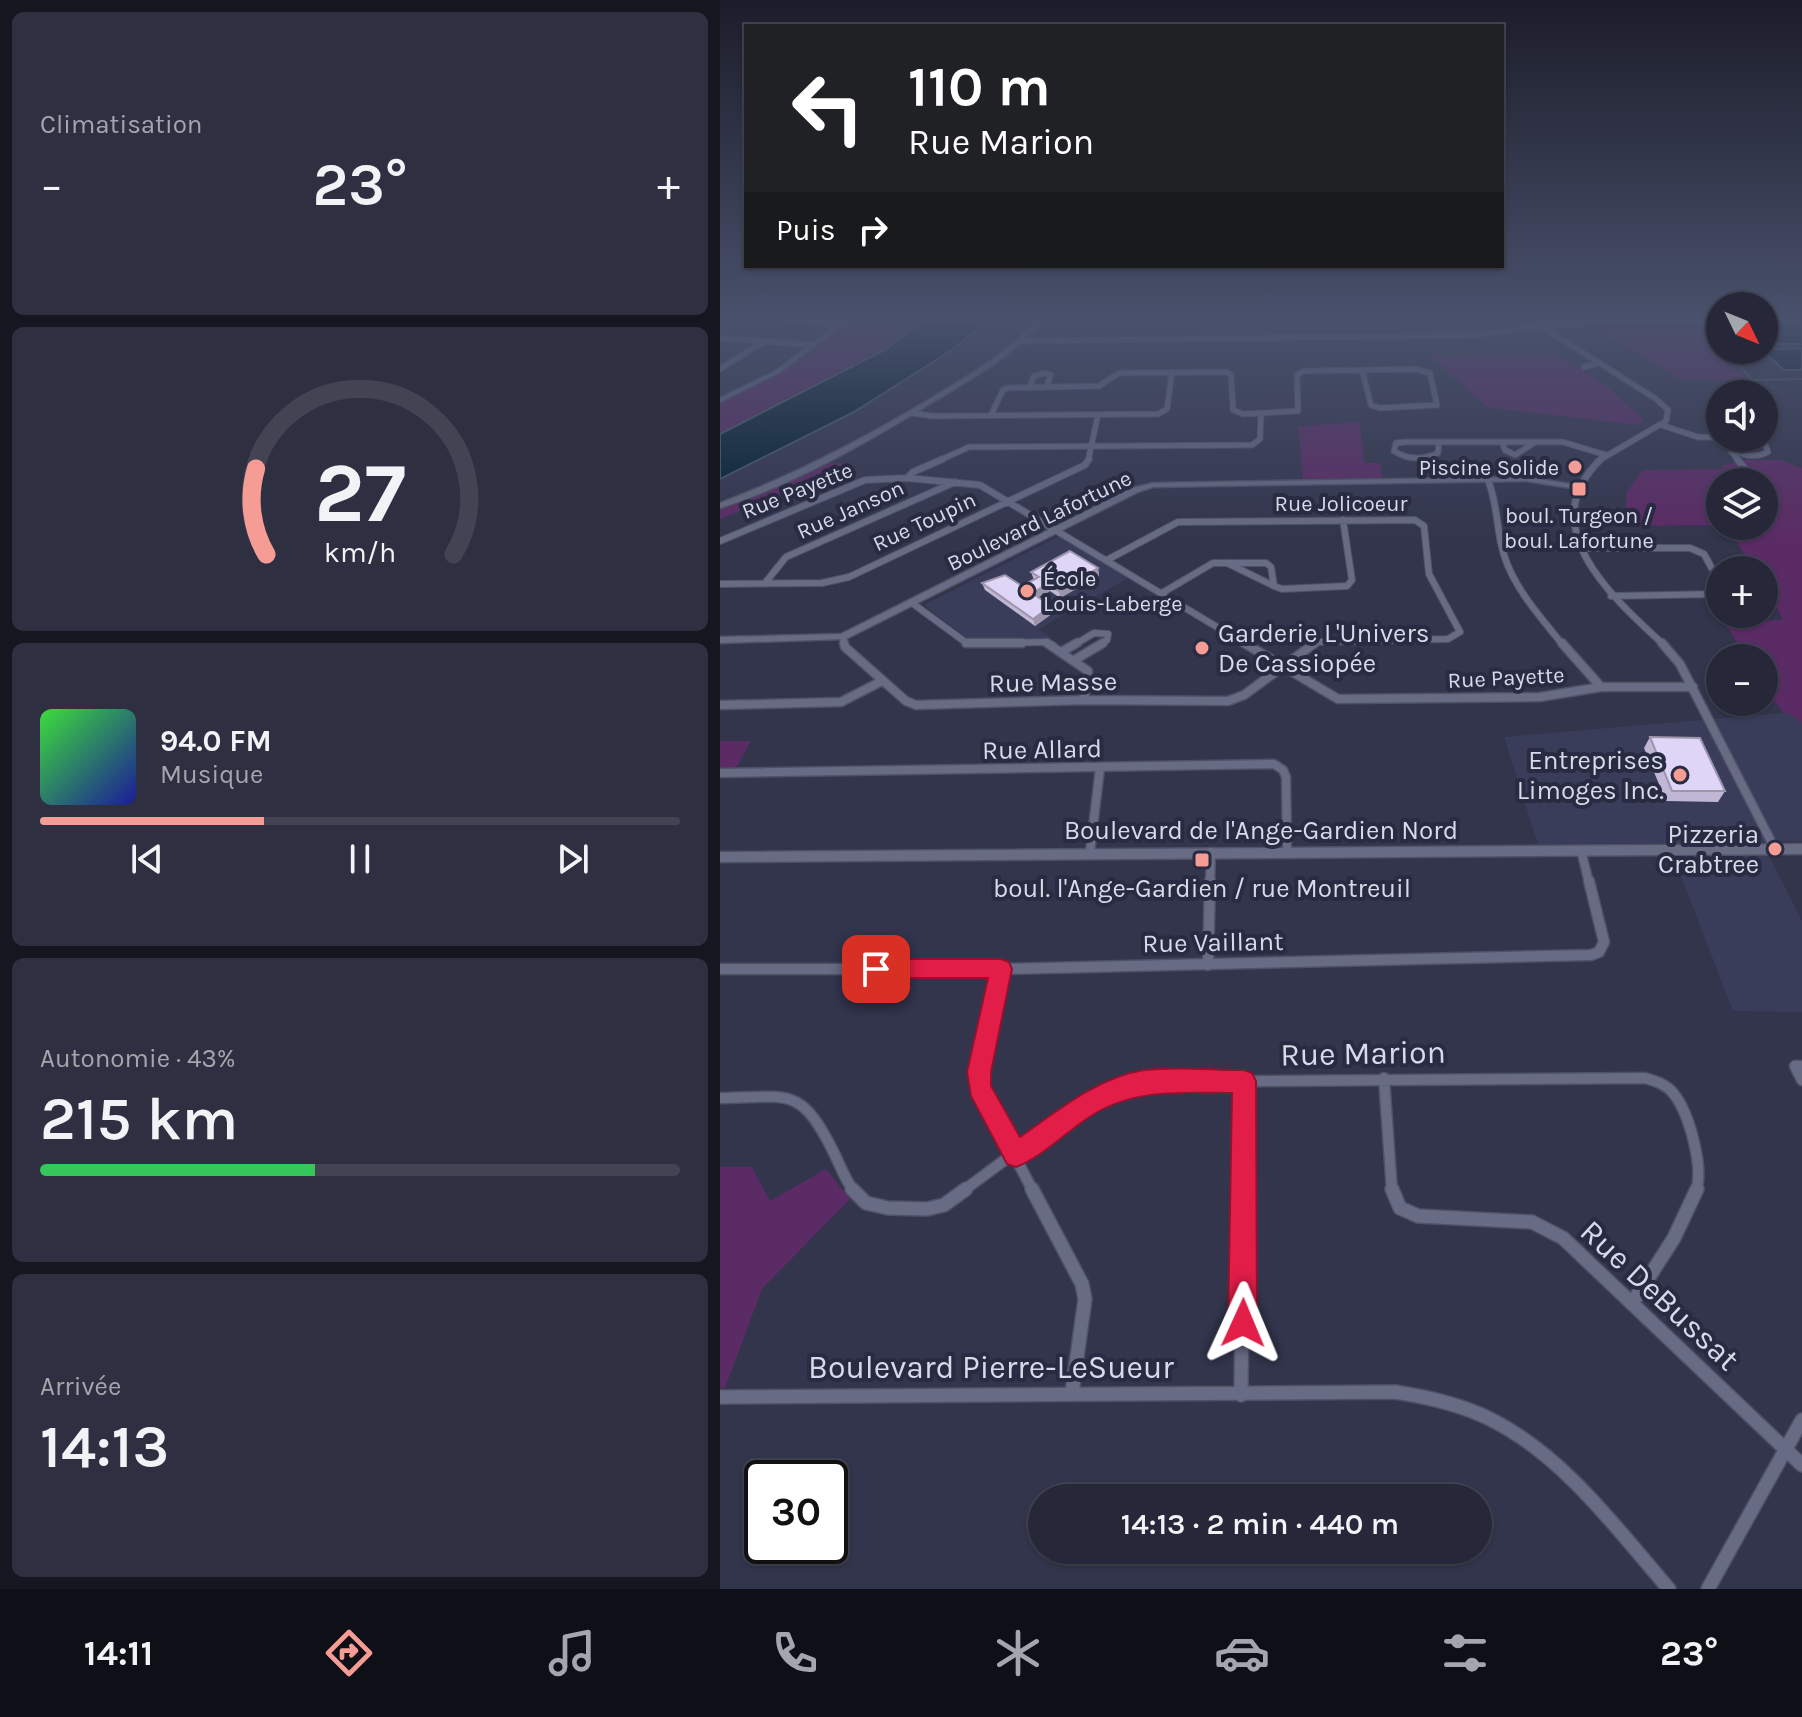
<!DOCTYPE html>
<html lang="fr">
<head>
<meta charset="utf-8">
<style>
	body { margin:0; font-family:Karla,sans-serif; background:#2e3041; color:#f1f3f6; height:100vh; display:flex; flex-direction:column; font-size:30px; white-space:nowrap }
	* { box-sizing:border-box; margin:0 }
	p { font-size:26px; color:#a4a6ae }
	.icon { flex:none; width:44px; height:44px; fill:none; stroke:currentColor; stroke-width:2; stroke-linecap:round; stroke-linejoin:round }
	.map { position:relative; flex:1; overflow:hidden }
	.details { display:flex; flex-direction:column; gap:12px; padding:12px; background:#15161f; width:720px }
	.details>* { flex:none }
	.hud { position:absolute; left:24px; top:24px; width:760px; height:244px; border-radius:0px; box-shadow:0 2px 6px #0004,0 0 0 2px #424453; background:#202124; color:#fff; overflow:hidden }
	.needle { width:52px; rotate:133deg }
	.buttons { position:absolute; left:986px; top:292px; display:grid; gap:16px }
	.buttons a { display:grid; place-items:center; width:72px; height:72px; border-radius:50%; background:#262839; box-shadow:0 2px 6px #0004,0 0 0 2px #424453; font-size:40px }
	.speed { position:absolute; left:24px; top:1460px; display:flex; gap:16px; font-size:40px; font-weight:700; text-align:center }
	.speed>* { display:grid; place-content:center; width:104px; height:104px; border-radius:50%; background:#262839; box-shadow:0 2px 6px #0004,0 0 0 2px #424453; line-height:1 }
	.speed .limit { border:4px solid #111; border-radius:12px; background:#fff; color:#111 }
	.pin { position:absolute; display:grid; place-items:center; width:68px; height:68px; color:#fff; margin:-34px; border-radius:16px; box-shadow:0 4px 12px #0006 }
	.me { position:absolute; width:88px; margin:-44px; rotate:1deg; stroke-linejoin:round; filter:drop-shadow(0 0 6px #0008) }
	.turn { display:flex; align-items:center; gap:28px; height:168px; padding:0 32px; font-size:36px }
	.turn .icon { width:104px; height:104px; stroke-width:2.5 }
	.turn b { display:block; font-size:56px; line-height:68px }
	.then { display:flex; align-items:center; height:76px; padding:0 32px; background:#0003; gap:16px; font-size:30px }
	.big { font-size:60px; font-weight:600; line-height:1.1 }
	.details .tile { flex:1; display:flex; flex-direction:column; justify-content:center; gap:12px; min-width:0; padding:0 28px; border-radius:12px; background:#2e3041 }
	.details .dial { align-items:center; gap:0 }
	.dial svg { height:208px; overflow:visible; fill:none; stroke:#424453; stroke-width:7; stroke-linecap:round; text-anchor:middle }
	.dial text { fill:#f1f3f6; stroke:none }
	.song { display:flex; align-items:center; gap:24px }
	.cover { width:96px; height:96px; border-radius:12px; background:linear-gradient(135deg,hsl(120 70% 55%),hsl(240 70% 35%)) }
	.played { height:8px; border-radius:4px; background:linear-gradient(90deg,#f59c94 35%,#424453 35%) }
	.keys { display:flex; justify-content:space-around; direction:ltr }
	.heat { display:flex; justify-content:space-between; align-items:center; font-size:44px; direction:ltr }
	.charge { height:12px; border-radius:6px; background:linear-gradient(90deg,#34c759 43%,#424453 0) }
	.trip { position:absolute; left:308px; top:1484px; width:464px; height:80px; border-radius:40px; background:#262839; box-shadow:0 2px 6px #0004,0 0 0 2px #424453; font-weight:600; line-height:80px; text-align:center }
	.tab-bar { display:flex; height:128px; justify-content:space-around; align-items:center; background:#0f1017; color:#a4a6ae }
	.tab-bar .icon { width:56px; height:56px }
	.tab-bar .current { color:#f59c94 }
	.tab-bar b { font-size:36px; color:#f1f3f6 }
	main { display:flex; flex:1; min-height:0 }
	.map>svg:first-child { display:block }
	.built { fill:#393d5a }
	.green { fill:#5b2b65 }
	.water { fill:#02202f; stroke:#425867; stroke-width:2 }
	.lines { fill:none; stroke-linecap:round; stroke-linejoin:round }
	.stream { stroke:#425867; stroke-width:2 }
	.street-far4-casing { stroke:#4f5165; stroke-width:7 }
	.street-far3-casing { stroke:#4f5165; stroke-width:8 }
	.street-far2-casing { stroke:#4f5165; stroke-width:11 }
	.street-far1-casing { stroke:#4f5165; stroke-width:13 }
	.street-casing { stroke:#4f5165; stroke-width:16 }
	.secondary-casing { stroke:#4f5165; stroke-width:3 }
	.street-far4 { stroke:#676b84; stroke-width:5 }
	.street-far3 { stroke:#676b84; stroke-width:6 }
	.street-far2 { stroke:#676b84; stroke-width:8 }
	.street-far1 { stroke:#676b84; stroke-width:10 }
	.street { stroke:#676b84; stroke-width:13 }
	.secondary { fill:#676b84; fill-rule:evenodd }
	.wall { fill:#c0b7d4 }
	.shaded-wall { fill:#9c95ac }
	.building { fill:#dfd5f6; stroke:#9c95ac; stroke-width:2 }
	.route { fill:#e11d48; stroke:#92132f; stroke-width:2 }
	.poi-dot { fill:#f59c94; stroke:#282b41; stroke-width:3 }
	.labels { text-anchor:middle; stroke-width:8; stroke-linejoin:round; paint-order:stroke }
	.far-poi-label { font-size:22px; fill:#d7dae9; stroke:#282b41; text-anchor:end }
	.far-street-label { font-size:22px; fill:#d7dae9; stroke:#282b41 }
	.poi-label { font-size:26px; fill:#d7dae9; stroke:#282b41; text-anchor:end }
	.street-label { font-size:26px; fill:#d7dae9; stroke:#282b41 }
	.near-street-label { font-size:32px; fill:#d7dae9; stroke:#282b41 }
</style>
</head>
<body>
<main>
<section class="details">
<div class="tile"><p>Climatisation</p>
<div class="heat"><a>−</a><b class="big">23°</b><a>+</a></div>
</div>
<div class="tile dial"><svg viewBox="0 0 100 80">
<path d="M14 69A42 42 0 1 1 86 69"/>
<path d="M14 69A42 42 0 0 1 10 36" stroke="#f59c94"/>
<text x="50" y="56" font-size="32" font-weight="700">27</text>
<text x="50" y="72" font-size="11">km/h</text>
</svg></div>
<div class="tile">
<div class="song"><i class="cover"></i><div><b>94.0 FM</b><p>Musique</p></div></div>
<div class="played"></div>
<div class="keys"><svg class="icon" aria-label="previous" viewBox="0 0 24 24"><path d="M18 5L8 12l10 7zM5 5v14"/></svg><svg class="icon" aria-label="pause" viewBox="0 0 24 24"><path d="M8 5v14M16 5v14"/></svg><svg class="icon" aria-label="next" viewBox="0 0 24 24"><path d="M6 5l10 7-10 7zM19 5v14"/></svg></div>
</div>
<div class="tile"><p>Autonomie · 43%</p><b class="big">215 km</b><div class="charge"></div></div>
<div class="tile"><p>Arrivée</p><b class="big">14:13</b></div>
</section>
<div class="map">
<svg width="1082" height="1589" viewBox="0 0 1082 1589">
	<rect width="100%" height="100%" fill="#32354c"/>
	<path class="built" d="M339 536 408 578 319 629 330 637 325 641H251L204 605Z
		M1063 713 1082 714V841L1042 842 1082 921V1012L1013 1011 948 843 818 844 784 737Z"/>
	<path class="green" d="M132 318H207L165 350 0 434V402L53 378Z
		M869 325H977L1028 380H962Z
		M839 354 890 389 924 420 917 425 767 407 710 356Z
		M632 422H640L644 463H660L662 478 583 479 578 427Z
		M1023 460H1059L1082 468V723L1071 714 1063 713 1057 704 1046 699 1044 658H1027L1006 625 1063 619 1044 587V570H1034L1007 526H1044V482H1000V525L907 526 906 493 923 470 1004 469 1002 466Z
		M109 463 133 464 0 519V509Z
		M0 741H31L15 770H0Z
		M0 1167H32L50 1201 106 1169 130 1199 42 1289 5 1388H0Z"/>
	<path class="water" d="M207 318H271L232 350 134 412 0 479V434L165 350Z
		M1044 324H1082V344H1044Z
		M1082 348V370H1064L1042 350Z"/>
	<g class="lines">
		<path class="stream" d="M919 323 980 324 1000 345
			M819 330 867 324
			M1004 350 1032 380 1082 379"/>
		<g class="street-far4-casing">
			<path id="street-far4" d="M46 318 121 324
				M818 324 936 399 948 410 946 421 878 461
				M0 338 94 345
				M301 341 757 335 844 322 1000 320
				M864 367 879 363
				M0 369 43 342
				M695 369 710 373 717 405 660 408 651 405 642 370Z
				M310 387 314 376 324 373 331 375 326 387
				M192 413 212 416 438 414 447 409 452 372
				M271 415 283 390 287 388 379 386 399 373 506 372 511 375 513 410 523 414 578 411 577 375 584 371 642 370
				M941 425 978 437 1026 438 1045 444 1048 452C1031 461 1014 453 1001 439
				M782 442 785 450 795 455 814 443
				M719 443 718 453C703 460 688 460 674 451L676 443 686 442H843L886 455
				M1011 451 1019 461
				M218 461 249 447 532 445 540 439 541 413
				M368 461 378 415"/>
		</g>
		<g class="street-far3-casing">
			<path id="street-far3" d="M881 459C811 526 893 598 944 645
				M1017 459 1027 471
				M187 478 193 472 223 459
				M768 480C778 504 776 530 784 555 794 588 821 618 843 645
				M0 541 145 480 187 478 260 485 527 645
				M862 548H970L984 554 1000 583
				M387 560 458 522 695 520 704 526 709 574 740 632 728 639 596 642 592 645
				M507 563 554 586
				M45 583 66 557 235 482
				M0 584 102 583 129 577 365 465 369 459
				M442 593 493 563H546L551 567 554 586 562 589 627 586 632 580 623 520
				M891 596 1000 594
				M192 603 248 644 325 642 333 645
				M123 637 125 645
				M354 645 374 633 388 634 387 640 379 645"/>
		</g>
		<g class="street-far2-casing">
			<path id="street-far2" d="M124 643 125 647 186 701 196 705 364 700 508 701 524 695 595 643
				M246 643H302
				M327 643 368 671 364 700
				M524 643 618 699 820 697 881 687H973
				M842 643 881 687
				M942 643 960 664 1055 849
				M343 651 357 643
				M356 659 383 643
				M0 705 121 702 162 681
				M0 773 554 764 563 770 566 777 567 850
				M861 850 869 883
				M370 852 380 768
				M490 883 491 852"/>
		</g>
		<g class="street-far1-casing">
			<path id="street-far1" d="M488 965 490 881
				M0 969H281L871 955 879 952 884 942 869 881
				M281 969 259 1072V1088L313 1191
				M1082 1066H1075L1082 1080
				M664 1078 672 1191
				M0 1098C70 1097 80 1085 114 1153 120 1165 125 1180 134 1191
				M243 1191C301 1148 357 1103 427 1082L925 1078C935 1081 946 1084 953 1093 969 1112 984 1167 976 1191
				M523 1191 524 1081"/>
		</g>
		<g class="street-casing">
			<path id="street" d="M132 1189 146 1203 168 1208 207 1209 224 1205 246 1189
				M312 1189 362 1284 365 1299 352 1393
				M672 1189 680 1208 698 1216 812 1222 843 1238 1082 1465
				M913 1302 954 1238 977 1189
				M521 1395 523 1189
				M0 1397 675 1392C708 1397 740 1404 770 1419 843 1455 897 1529 949 1589
				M988 1589 1082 1420"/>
		</g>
		<g class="secondary-casing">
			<path id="secondary" d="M126 318H132L59 373 0 402V398L55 371Z
				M318 318H324C294 356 253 378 213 402 146 443 75 484 0 508V503C74 475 143 439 210 399 249 375 288 354 318 318Z
				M806 477 857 485 861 487 857 489 806 481 433 487 418 492 126 639 0 643V637L121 634 412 488 433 483Z
				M1082 844V854L0 862V852Z"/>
		</g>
		<use href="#street-far4" class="street-far4"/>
		<use href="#street-far3" class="street-far3"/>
		<use href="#street-far2" class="street-far2"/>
		<use href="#street-far1" class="street-far1"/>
		<use href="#street" class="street"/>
		<use href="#secondary" class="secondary"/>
	</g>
	<path class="wall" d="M378 568 379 576 340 598 330 591 318 597 333 613 315 626 265 590 262 583 302 586 314 580 311 572Z
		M930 737 1005 791 998 802 946 801 924 748Z"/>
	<path class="shaded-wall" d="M378 568 379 576 340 598 339 591Z
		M328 584 330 591 313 600 312 593Z
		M331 606 333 613 315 626 313 619Z"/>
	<path class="building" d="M350 551 378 568 339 591 328 584 312 593 331 606 313 619 262 583 285 575 302 586 319 577 311 572Z
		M930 737 980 738 1005 791H952Z"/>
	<linearGradient id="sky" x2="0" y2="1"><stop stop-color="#1c1d2a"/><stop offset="0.59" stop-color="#49516c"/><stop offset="1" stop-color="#49516c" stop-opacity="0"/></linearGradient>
	<rect width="1082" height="540" fill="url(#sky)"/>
	<path class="route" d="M156 959H281L289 962 292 969 271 1072V1086L300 1137C337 1111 378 1077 424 1070 456 1066 492 1070 524 1070L532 1073 536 1081 537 1323 533 1333 523 1337 513 1333 508 1323 512 1093C461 1093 411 1088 368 1118 344 1134 322 1157 296 1167L287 1164 251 1096 247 1072 268 978H156L149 975 145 969 149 962Z"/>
	<g class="poi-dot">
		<circle cx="855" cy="467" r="8"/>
		<rect x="851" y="481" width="16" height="16" rx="4"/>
		<circle cx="307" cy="591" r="8"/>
		<circle cx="482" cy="648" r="8"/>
		<circle cx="960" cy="775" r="8"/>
		<circle cx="1055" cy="849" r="8"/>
		<rect x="474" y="852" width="16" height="16" rx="4"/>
	</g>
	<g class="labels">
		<g class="far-poi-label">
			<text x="839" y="475">Piscine Solide</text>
			<text x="859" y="523" text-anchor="middle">boul. Turgeon /<tspan x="859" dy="25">boul. Lafortune</tspan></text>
			<text x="323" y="586" text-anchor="start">École<tspan x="323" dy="25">Louis-Laberge</tspan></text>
		</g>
		<g class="far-street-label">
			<text transform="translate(77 490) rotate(-22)" y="8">Rue Payette</text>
			<text x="621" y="511">Rue Jolicoeur</text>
			<text transform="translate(130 509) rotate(-24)" y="8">Rue Janson</text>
			<text transform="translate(319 520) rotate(-26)" y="8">Boulevard Lafortune</text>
			<text transform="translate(204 521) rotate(-25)" y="8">Rue Toupin</text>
			<text transform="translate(786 677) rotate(-3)" y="8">Rue Payette</text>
		</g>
		<g class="poi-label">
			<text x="498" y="642" text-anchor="start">Garderie L'Univers<tspan x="498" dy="30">De Cassiopée</tspan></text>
			<text x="944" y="769">Entreprises<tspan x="944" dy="30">Limoges Inc.</tspan></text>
			<text x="1039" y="843">Pizzeria<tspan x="1039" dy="30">Crabtree</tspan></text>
			<text x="482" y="897" text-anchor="middle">boul. l'Ange-Gardien / rue Montreuil</text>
		</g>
		<g class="street-label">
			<text transform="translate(333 682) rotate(-1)" y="9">Rue Masse</text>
			<text transform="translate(322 749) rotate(-1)" y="9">Rue Allard</text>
			<text x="541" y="839">Boulevard de l'Ange-Gardien Nord</text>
			<text transform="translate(493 942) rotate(-1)" y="9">Rue Vaillant</text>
		</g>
		<g class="near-street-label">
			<text transform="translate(643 1053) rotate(-1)" y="11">Rue Marion</text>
			<text transform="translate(940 1295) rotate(43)" y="11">Rue DeBussat</text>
			<text x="271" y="1378">Boulevard Pierre-LeSueur</text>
		</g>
	</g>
</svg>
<div class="buttons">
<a><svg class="needle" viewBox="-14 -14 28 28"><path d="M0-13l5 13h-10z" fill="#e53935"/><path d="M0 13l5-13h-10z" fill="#a4a6ae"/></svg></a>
<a><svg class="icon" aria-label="sound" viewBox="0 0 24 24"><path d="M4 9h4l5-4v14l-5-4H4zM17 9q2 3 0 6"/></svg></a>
<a><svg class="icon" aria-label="layers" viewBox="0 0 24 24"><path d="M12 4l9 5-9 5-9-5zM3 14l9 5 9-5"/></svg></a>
<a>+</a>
<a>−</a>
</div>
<div class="speed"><div class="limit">30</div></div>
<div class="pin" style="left:156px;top:969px;background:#d93025"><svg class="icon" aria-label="arrive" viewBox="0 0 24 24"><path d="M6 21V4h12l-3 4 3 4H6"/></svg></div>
<svg class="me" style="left:523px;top:1323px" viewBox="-20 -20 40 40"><path d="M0-17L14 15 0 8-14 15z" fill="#e11d48" stroke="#fff" stroke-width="4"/></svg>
<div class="trip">14:13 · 2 min · 440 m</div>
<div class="hud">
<div class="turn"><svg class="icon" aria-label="left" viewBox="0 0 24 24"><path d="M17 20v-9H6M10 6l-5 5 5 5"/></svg><div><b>110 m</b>Rue Marion</div></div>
<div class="then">Puis<svg class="icon" aria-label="right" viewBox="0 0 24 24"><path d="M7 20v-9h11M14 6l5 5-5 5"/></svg></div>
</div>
</div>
</main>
<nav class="tab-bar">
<b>14:11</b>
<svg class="icon current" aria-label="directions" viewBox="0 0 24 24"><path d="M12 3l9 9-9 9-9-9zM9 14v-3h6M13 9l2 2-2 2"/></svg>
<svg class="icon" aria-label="music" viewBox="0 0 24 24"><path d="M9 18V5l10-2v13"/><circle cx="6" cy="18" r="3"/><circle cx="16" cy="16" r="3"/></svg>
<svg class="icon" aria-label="phone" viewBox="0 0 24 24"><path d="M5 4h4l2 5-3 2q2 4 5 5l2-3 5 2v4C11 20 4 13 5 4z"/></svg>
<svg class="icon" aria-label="climate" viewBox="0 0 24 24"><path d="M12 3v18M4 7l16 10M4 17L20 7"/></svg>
<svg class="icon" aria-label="car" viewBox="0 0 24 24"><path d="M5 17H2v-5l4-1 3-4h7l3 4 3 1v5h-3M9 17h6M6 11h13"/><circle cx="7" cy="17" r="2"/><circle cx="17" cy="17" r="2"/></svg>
<svg class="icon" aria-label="filters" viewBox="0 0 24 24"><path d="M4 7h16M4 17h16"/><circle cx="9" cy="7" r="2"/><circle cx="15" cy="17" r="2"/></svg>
<b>23°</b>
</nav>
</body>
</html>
